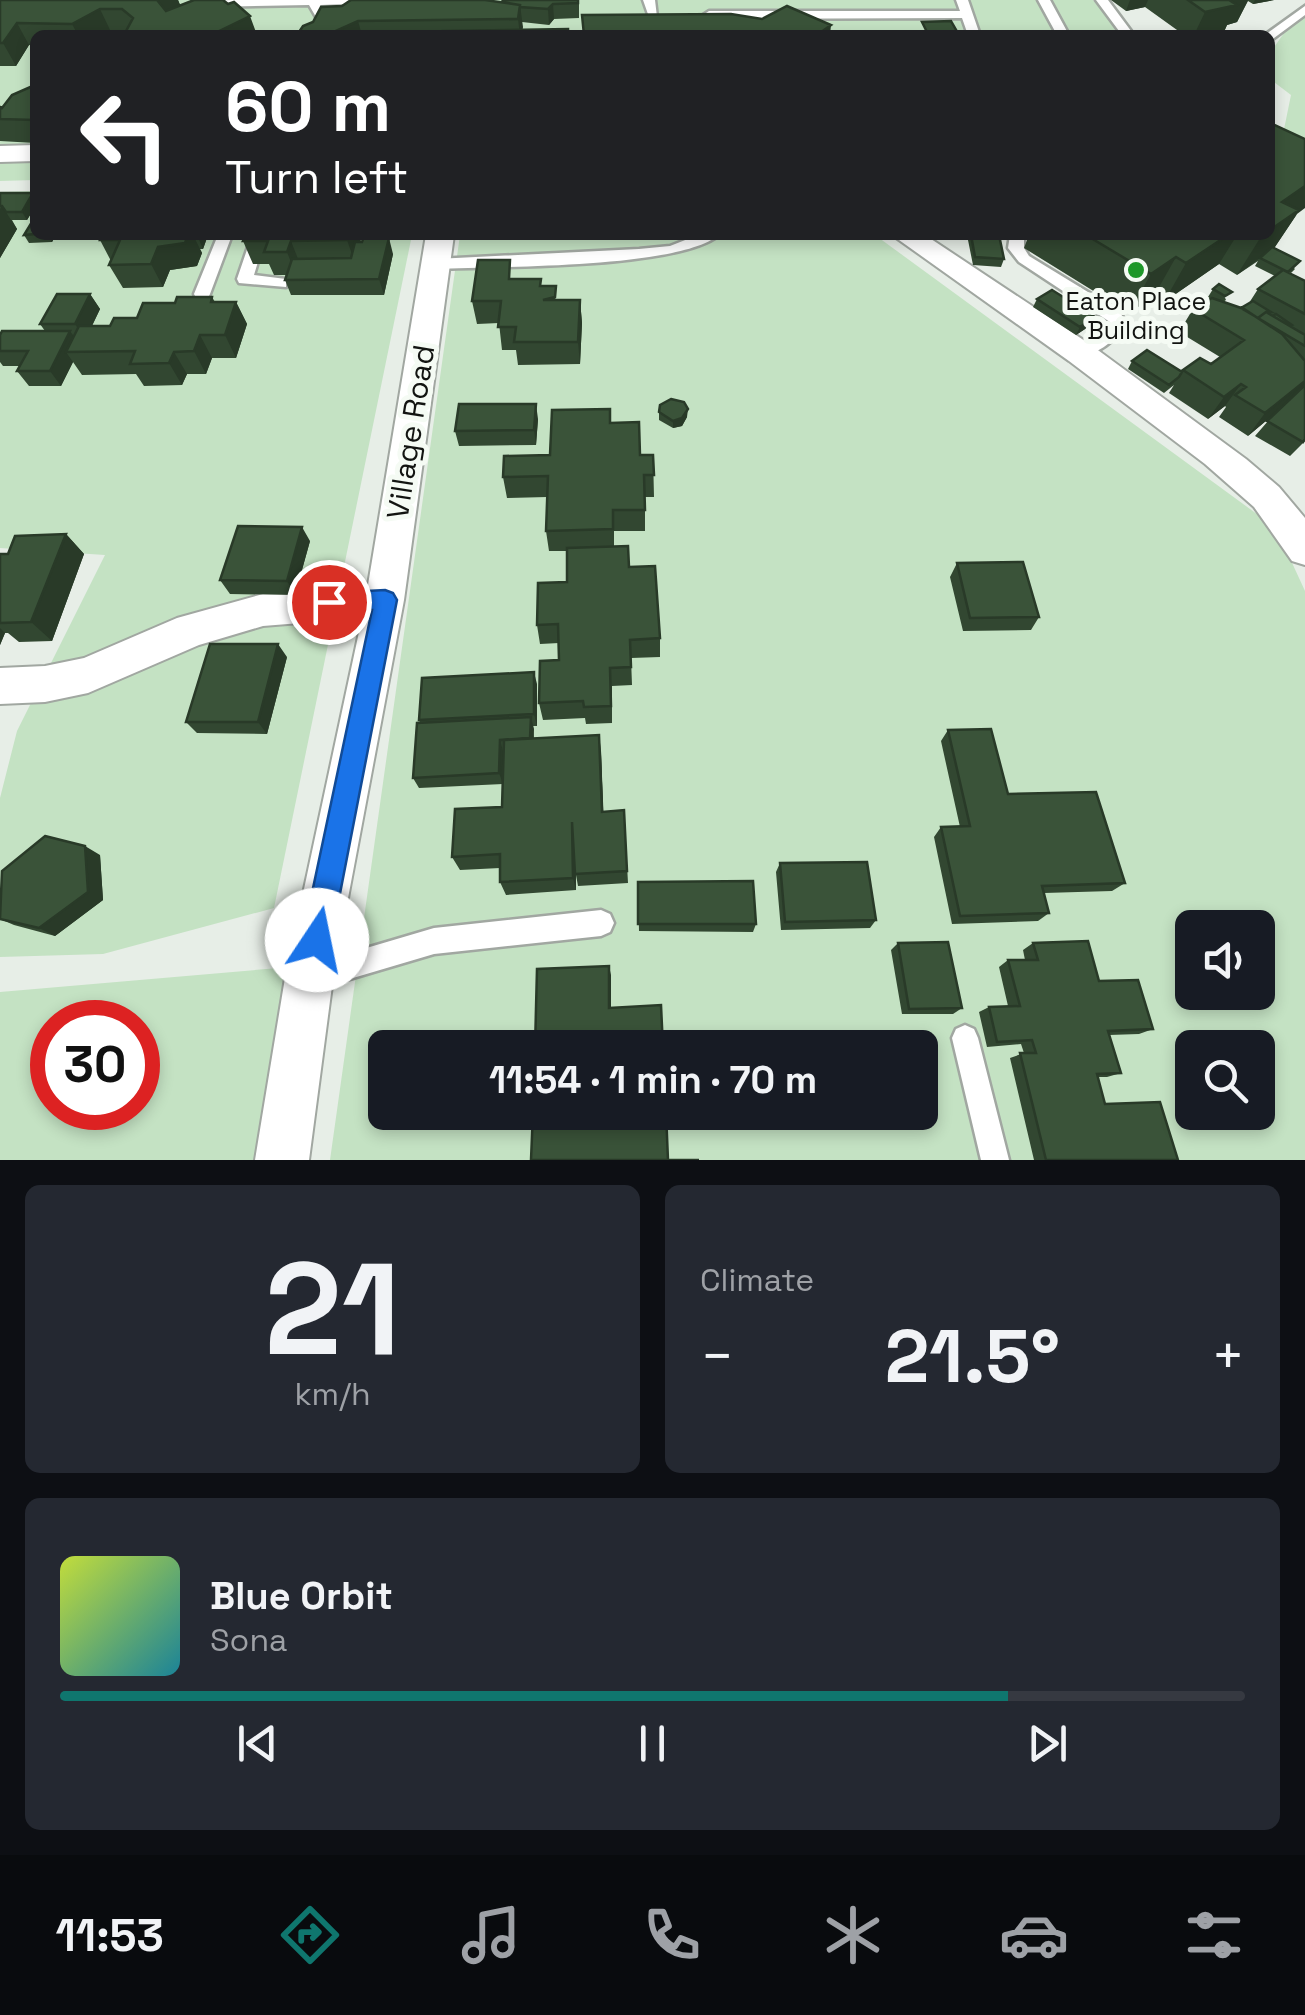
<!DOCTYPE html>
<html lang="en">
<head>
<meta charset="utf-8">
<style>
	body { margin:0; font-family:"Space Grotesk",sans-serif; background:#242831; color:#f1f3f6; height:100vh; display:flex; flex-direction:column; font-size:38px; white-space:nowrap }
	* { box-sizing:border-box; margin:0 }
	p { font-size:32px; color:#9ea1a6 }
	.icon { flex:none; width:55px; height:55px; fill:none; stroke:currentColor; stroke-width:2; stroke-linecap:round; stroke-linejoin:round }
	.map { position:relative; height:1160px; overflow:hidden }
	.side { display:flex; flex-direction:column; gap:25px; padding:25px; background:#0d0f14; flex:1 }
	.side>* { flex:none }
	.top-card { position:absolute; left:30px; top:30px; width:1245px; height:210px; border-radius:15px; box-shadow:0 5px 15px #0003; background:#202124; color:#fff; overflow:hidden }
	.controls { position:absolute; left:1175px; top:910px; display:grid; gap:20px }
	.controls a { display:grid; place-items:center; width:100px; height:100px; border-radius:15px; background:#171b24; box-shadow:0 5px 15px #0003; font-size:50px }
	.speed { position:absolute; left:30px; top:1000px; display:flex; gap:20px; font-size:50px; font-weight:700; text-align:center }
	.speed>* { display:grid; place-content:center; width:130px; height:130px; border-radius:50%; background:#171b24; box-shadow:0 5px 15px #0003; line-height:1 }
	.speed .limit { border:15px solid #d22; background:#fff; color:#111 }
	.pin { position:absolute; display:grid; place-items:center; width:85px; height:85px; color:#fff; margin:-42px; border:5px solid #fff; border-radius:50%; box-shadow:0 2px 10px #0007 }
	.me { position:absolute; width:110px; margin:-55px; rotate:11deg; stroke-linejoin:round; filter:drop-shadow(0 0 8px #0008) }
	.turn { display:flex; align-items:center; gap:35px; height:210px; padding:0 30px; font-size:45px }
	.turn .icon { width:130px; height:130px; stroke-width:2.5 }
	.turn b { display:block; font-size:70px; line-height:85px }
	.big { font-size:75px; font-weight:800; line-height:1.1 }
	.side .tile { flex:1; display:flex; flex-direction:column; justify-content:center; gap:15px; min-width:0; padding:0 35px; border-radius:15px; background:#242831 }
	.side .dial { align-items:center; gap:0 }
	.dial b { font-size:130px; line-height:1 }
	.song { display:flex; align-items:center; gap:30px }
	.cover { width:120px; height:120px; border-radius:15px; background:linear-gradient(135deg,hsl(70 70% 55%),hsl(190 70% 35%)) }
	.played { height:10px; border-radius:5px; background:linear-gradient(90deg,#0f766e 80%,#363941 80%) }
	.keys { display:flex; justify-content:space-around; direction:ltr }
	.heat { display:flex; justify-content:space-between; align-items:center; font-size:55px; direction:ltr }
	.side .tiles { flex:1; display:grid; gap:25px; grid-template-columns:1fr 1fr }
	.tile:last-child { grid-column:span 2 }
	.trip { position:absolute; left:368px; top:1030px; width:570px; height:100px; border-radius:15px; background:#171b24; box-shadow:0 5px 15px #0003; font-weight:800; line-height:100px; text-align:center }
	.tabs { display:flex; height:160px; justify-content:space-around; align-items:center; background:#090b0e; color:#9ea1a6 }
	.tabs .icon { width:70px; height:70px }
	.tabs .active { color:#0f766e }
	.tabs b { font-size:45px; color:#f1f3f6 }
	.map>svg:first-child { display:block }
	.green { fill:#c4e2c3; fill-rule:evenodd }
	.lines { fill:none; stroke-linecap:round; stroke-linejoin:round }
	.service-casing { stroke:#a1a7a1; stroke-width:5 }
	.minor-casing { stroke:#a1a7a1; stroke-width:4 }
	.service { fill:#fff; fill-rule:evenodd }
	.minor { fill:#fff; fill-rule:evenodd }
	.wall { fill:#324731 }
	.shaded-wall { fill:#293a28 }
	.building { fill:#3a5339; stroke:#293a28; stroke-width:2.5 }
	.route { fill:#1a73e8; stroke:#114b97; stroke-width:2.5 }
	.poi-dot { fill:#1e9829; stroke:#f5fbf4; stroke-width:4 }
	.labels { text-anchor:middle; stroke-width:10; stroke-linejoin:round; paint-order:stroke }
	.far-poi-label { font-size:25px; fill:#121411; stroke:#f5fbf4 }
	.street-label { font-size:30px; fill:#121411; stroke:#f5fbf4 }
</style>
</head>
<body>
<div class="map">
<svg width="1305" height="1160" viewBox="0 0 1305 1160">
	<rect width="100%" height="100%" fill="#e7eee7"/>
	<path class="green" d="M0 0H1093L1122 35H35V180L0 181Z
		M1305 3V150L1282 139 1291 95 1270 79V53Z
		M35 191V235H412L274 908 103 954 0 957V798L17 731 105 555 0 548V192Z
		M460 235H875L1276 528 1305 591V1160H330ZM1192 928H1258V992H1192ZM385 1048H920V1112H385ZM1192 1048H1258V1112H1192Z
		M290 967 255 1160H0V992ZM52 1022H138V1108H52Z"/>
	<g class="lines">
		<g class="service-casing">
			<path id="service" d="M382 0 376 3 320 5 324 12 344 14V18L316 17 309 5 208 7 202 4 208 1 231 0Z
				M643 0H655L657 17H649Z
				M956 0H968L980 35H968L962 18 709 19 703 15 709 11H960Z
				M1038 0H1050L1069 35H1057Z
				M1096 0H1108L1134 35H1122Z
				M1305 6V15L1270 41V35L1266 34Z
				M218 235H232L210 294 208 298H196L194 294Z
				M252 235H266L254 275 286 279V287L239 283 237 279Z
				M698 235H719C677 269 497 266 436 269L428 264 436 259 639 249 670 246Z
				M1010 235H1024V248L1029 256 1119 311 1126 322C1120 338 1094 358 1077 356V348L1110 322 1019 262 1008 248Z
				M601 910 610 914 614 923 610 932 601 936 434 954 309 991 300 987 296 978 300 969 309 965 434 928Z
				M965 1025 974 1029 978 1038 1009 1160H981L952 1038 956 1029Z"/>
		</g>
		<g class="minor-casing">
			<path id="minor" d="M35 145V161L0 162V146Z
				M426 235H454L404 600 333 978 309 1160H255L285 978 362 618 263 626 199 645 88 693 45 702 0 704V668L45 666 84 658 177 618 263 594 368 585Z
				M892 235H925L1091 345 1246 459 1279 487 1305 518V565L1292 561 1254 507 1205 464 1069 361Z"/>
		</g>
		<use href="#service" class="service"/>
		<use href="#minor" class="minor"/>
	</g>
	<path class="wall" d="M0 0H178L180 5 257 35H126V32H111L105 35H35V46L29 45 16 66H0Z
		M579 0V18L554 19 549 25 522 22V30L568 35H297L303 26 502 2Z
		M1111 0H1274L1253 4 1248 1 1237 22 1227 25 1223 34 1216 35H1184L1145 7 1126 11Z
		M35 85V143L0 141V107L2 108Z
		M0 193H33L35 196V207L27 220H12L17 229 0 258Z
		M1297 214 1274 248 1295 269 1290 274 1305 281V441L1290 456 1255 436 1276 412 1248 436 1219 417 1226 407 1225 406 1208 419 1169 393 1174 385 1164 393 1128 369 1132 361 1182 372 1211 364 1220 357 1179 332 1193 309 1211 299 1208 297 1213 289 1219 284 1226 300 1223 302 1241 308 1249 303 1258 289 1275 276 1255 266 1258 261 1237 275 1219 264 1164 302 1154 296 1129 313 1024 248 1029 235H1270Z
		M24 235H56L52 242 29 243Z
		M102 235H208L203 249H200L202 253 197 266 170 270 163 287 123 288 109 265 111 261 100 240Z
		M362 235 360 242 393 254 384 295H291L285 280 286 275H274L269 264H253L243 241Z
		M967 235H971L1004 259 1001 267 973 265Z
		M513 279 542 286 557 300H580L582 323 580 364 518 365 516 350H502L499 323 477 324 472 301Z
		M90 294 100 309 92 326H110L137 318 175 303 212 297 215 302H236L247 324 236 358H212L206 374H187L182 385 144 386 136 374 82 375 73 362 61 386H29L17 371 20 366H3L0 362V335L45 331 40 324Z
		M1037 299 1095 317 1091 325 1076 335 1033 307Z
		M659 412 687 417 682 426 673 428 659 420Z
		M538 419 536 445 459 446 455 431Z
		M611 423 640 455H653L654 497H645V531H614V546L629 567 660 638V657L631 658 632 685 612 686V723L586 724 585 718 543 720 539 703 559 660V643L540 644 537 625 567 582V551H549L546 531 547 497 507 498 503 477 550 455Z
		M66 534 84 554 52 641 19 642 8 633H5L0 645V554H8Z
		M310 541 295 595 230 594 220 580Z
		M957 563 1039 617 1031 630 963 631 950 577Z
		M287 657 267 734 197 733 186 722Z
		M537 684V726H533L534 739 601 751 603 812 624 810 628 883 578 886 576 875V890L506 895 500 882V868L460 870 452 857 502 807 503 784 419 788 413 778 420 723 419 720Z
		M948 730 1008 794 1125 883 1112 891 1044 893 1049 913 1038 921 952 924 934 837 941 827H960L941 741Z
		M100 855 103 900 55 936 14 925 0 919Z
		M780 863 876 920 870 928 781 930 776 872Z
		M638 882 756 924 753 932 639 931Z
		M898 943 962 1008 953 1014H902L891 950Z
		M1033 943 1099 981 1153 1029 1139 1034 1109 1035 1121 1073 1107 1077H1098L1105 1104 1178 1160H1034L1010 1058 1024 1053 1021 1044 987 1047 979 1012 989 1007 1008 1006 999 967 1008 960H1025L1023 950Z"/>
	<path class="shaded-wall" d="M156 0H178L184 14 165 23Z
		M1130 0H1148L1145 7 1126 11Z
		M1227 0H1248L1237 22 1227 25 1223 34 1194 35 1205 12Z
		M1255 0H1274L1253 4Z
		M553 4 554 19 549 25 548 9Z
		M520 5 523 27 522 35H520L518 19Z
		M100 9 111 32 105 35H78L72 24Z
		M250 16 257 35H211Z
		M358 21 362 35H327Z
		M17 23 29 45 16 66 3 43Z
		M831 25 830 35H817Z
		M1305 186V208L1297 214 1273 250 1260 258 1237 275 1262 235H1270V220L1282 202Z
		M33 193 35 196V207L27 220 22 212Z
		M2 206 17 229 0 258V209Z
		M48 235H56L52 242Z
		M188 235H193L202 253 197 266 170 270 163 287 151 264 158 247Z
		M197 235H208L203 249Z
		M349 235H362L355 263 347 240Z
		M1228 235H1237L1219 264 1164 302 1186 263Z
		M389 238 393 254 384 295 379 279Z
		M291 241 300 264 296 275 287 252Z
		M1176 257 1154 296 1129 313 1151 274Z
		M90 294 100 309 85 340 75 324Z
		M580 300 582 323 580 364 578 342Z
		M236 302 247 324 236 358 225 335Z
		M1095 317 1091 325 1076 335 1080 327Z
		M70 331 81 346 66 352 73 362 61 386 50 371Z
		M200 335 212 358 206 374 194 351Z
		M174 352 187 374 182 385 169 363Z
		M1305 381V385L1297 395 1248 436 1265 413Z
		M1241 384 1225 406 1208 419 1224 397Z
		M536 404 538 419 536 445 534 430Z
		M688 409 687 417 682 426 673 428V421Z
		M302 527 310 541 295 595 287 581Z
		M66 534 84 554 52 641 31 622Z
		M0 628 5 633 0 645Z
		M278 644 287 657 267 734 258 722Z
		M534 672 537 684V726L534 714Z
		M531 717 534 729 533 750 530 738Z
		M599 735 601 751 604 826 602 812Z
		M500 740 503 751V784L499 773Z
		M572 822 575 836 576 890 573 878Z
		M85 846 100 855 103 900 55 936 39 928Z
		M609 966 611 975V1016L609 1008Z"/>
	<path class="building" d="M0 0H157L166 11 194 0H223L228 4 234 2 250 16 211 35H129L125 33 133 18 122 9H100L72 24 17 23 3 43H0Z
		M351 0H485L520 5 518 19 358 21 327 35H297L303 26 313 22 321 7 342 6Z
		M503 0H578V3L553 4 548 9 520 7V5L502 2Z
		M1188 0H1229L1237 5 1205 12Z
		M787 6 831 25 817 35H584L582 15 731 14 762 19Z
		M951 21 959 35H859L927 32 922 22Z
		M568 29V35H443V31Z
		M35 85V120L0 119V107L2 108 12 95Z
		M1270 123 1305 139V186L1282 202 1299 210 1270 230Z
		M0 193H33L22 212H6L2 206H0Z
		M35 217V234L24 235Z
		M102 235H188L185 243 158 247 151 264 109 265 120 240H100Z
		M246 235H349L347 240 291 241 287 252H264L268 241H243Z
		M971 235H999L1004 259 975 257Z
		M1086 235H1228L1186 263 1176 257 1151 274Z
		M364 236 389 238 379 279 285 280 292 259 351 258 355 242H362Z
		M1272 247 1300 261 1288 272 1260 258Z
		M478 260H510L509 279H541L540 286H556L555 297 543 300H580L578 342H514L516 327H498L501 301H472Z
		M1283 270 1305 281V314L1258 289Z
		M1219 284 1232 292 1225 296 1213 289Z
		M1052 290 1095 317 1080 327 1037 299Z
		M57 294H90L75 324H40Z
		M177 297H212L211 302H236L225 335H200L194 351 174 352 169 363 130 364 135 351 66 352 79 326H110L114 318H137L143 303H175Z
		M1212 298 1244 309 1282 334 1305 361V381L1265 413 1235 395 1246 387 1241 384 1224 397 1183 370 1200 358 1211 364 1244 340 1193 309Z
		M1253 301 1271 312H1266L1258 318 1241 308Z
		M1266 312 1305 335V346L1258 318Z
		M1276 314 1292 325 1290 326 1273 316Z
		M2 331H70L50 371H17L28 351H0V335Z
		M1147 350 1182 372 1179 377 1169 385 1132 361Z
		M1305 385V439L1303 442 1267 421Z
		M671 399 684 402 688 409 682 418 673 421 659 412 660 405Z
		M459 404H536L534 430 455 431Z
		M610 409V423L639 422 640 455H653L654 475H644L645 510H613V529L546 531 548 476 503 477 504 456 550 455 552 410Z
		M238 526 302 527 287 581 220 580Z
		M66 534 31 622 0 623V554H8L15 536Z
		M628 546 629 567 655 566 660 638 630 640 631 667 610 668 611 706 584 707 583 701 539 703 540 661 559 660 558 624 537 625 538 583 567 582V548Z
		M1023 562 1039 617 970 618 957 563Z
		M210 644H278L258 722H186Z
		M534 672V714L419 720 422 678Z
		M531 717 530 738 500 740 499 773 413 778 417 723Z
		M991 729 1008 794 1096 792 1125 883 1042 886 1049 913 960 916 941 827 970 826 948 730Z
		M599 735 602 812 624 810 627 871 575 874 572 822 573 878 500 882V854L452 857 455 809 502 807 504 740Z
		M45 836 85 846 88 892 39 928 0 919 2 871Z
		M867 862 876 920 785 922 780 863Z
		M753 881 756 924H638V882Z
		M1088 941 1099 981 1138 980 1153 1029 1108 1031 1121 1073 1097 1074 1105 1104 1160 1102 1178 1160H1046L1020 1053H1036L1032 1040 997 1042 989 1007 1020 1006 1008 960H1038L1033 943Z
		M948 942 962 1008 909 1009 898 943Z
		M609 966V1008L661 1005 663 1048H535L537 969Z
		M533 1112H666L668 1160H699H531Z"/>
	<path class="route" d="M385 590 393 593 397 600 331 940 327 950 317 954 307 950 302 940 372 610 321 609 317 602 321 596 329 593Z"/>
	<circle class="poi-dot" cx="1136" cy="270" r="10"/>
	<g class="labels">
		<g class="far-poi-label">
			<text x="1136" y="310">Eaton Place<tspan x="1136" dy="29">Building</tspan></text>
		</g>
		<g class="street-label">
			<text transform="translate(411 432) rotate(-81)" y="10">Village Road</text>
		</g>
	</g>
</svg>
<div class="controls">
<a><svg class="icon" aria-label="sound" viewBox="0 0 24 24"><path d="M4 9h4l5-4v14l-5-4H4zM17 9q2 3 0 6"/></svg></a>
<a><svg class="icon" aria-label="search" viewBox="0 0 24 24"><circle cx="10" cy="10" r="6"/><path d="M15 15l6 6"/></svg></a>
</div>
<div class="speed"><div class="limit">30</div></div>
<div class="pin" style="left:329px;top:602px;background:#d93025"><svg class="icon" aria-label="arrive" viewBox="0 0 24 24"><path d="M6 21V4h12l-3 4 3 4H6"/></svg></div>
<svg class="me" style="left:317px;top:940px" viewBox="-20 -20 40 40"><circle r="19" fill="#fff"/><path d="M0-13L10 11 0 6-10 11z" fill="#1a73e8"/></svg>
<div class="trip">11:54 · 1 min · 70 m</div>
<div class="top-card">
<div class="turn"><svg class="icon" aria-label="left" viewBox="0 0 24 24"><path d="M17 20v-9H6M10 6l-5 5 5 5"/></svg><div><b>60 m</b>Turn left</div></div>
</div>
</div>
<section class="side">
<div class="tiles">
<div class="tile dial"><b>21</b><p>km/h</p></div>
<div class="tile"><p>Climate</p>
<div class="heat"><a>−</a><b class="big">21.5°</b><a>+</a></div>
</div>
<div class="tile">
<div class="song"><i class="cover"></i><div><b>Blue Orbit</b><p>Sona</p></div></div>
<div class="played"></div>
<div class="keys"><svg class="icon" aria-label="previous" viewBox="0 0 24 24"><path d="M18 5L8 12l10 7zM5 5v14"/></svg><svg class="icon" aria-label="pause" viewBox="0 0 24 24"><path d="M8 5v14M16 5v14"/></svg><svg class="icon" aria-label="next" viewBox="0 0 24 24"><path d="M6 5l10 7-10 7zM19 5v14"/></svg></div>
</div>
</div>
</section>
<nav class="tabs">
<b>11:53</b>
<svg class="icon active" aria-label="directions" viewBox="0 0 24 24"><path d="M12 3l9 9-9 9-9-9zM9 14v-3h6M13 9l2 2-2 2"/></svg>
<svg class="icon" aria-label="music" viewBox="0 0 24 24"><path d="M9 18V5l10-2v13"/><circle cx="6" cy="18" r="3"/><circle cx="16" cy="16" r="3"/></svg>
<svg class="icon" aria-label="phone" viewBox="0 0 24 24"><path d="M5 4h4l2 5-3 2q2 4 5 5l2-3 5 2v4C11 20 4 13 5 4z"/></svg>
<svg class="icon" aria-label="climate" viewBox="0 0 24 24"><path d="M12 3v18M4 7l16 10M4 17L20 7"/></svg>
<svg class="icon" aria-label="car" viewBox="0 0 24 24"><path d="M5 17H2v-5l4-1 3-4h7l3 4 3 1v5h-3M9 17h6M6 11h13"/><circle cx="7" cy="17" r="2"/><circle cx="17" cy="17" r="2"/></svg>
<svg class="icon" aria-label="filters" viewBox="0 0 24 24"><path d="M4 7h16M4 17h16"/><circle cx="9" cy="7" r="2"/><circle cx="15" cy="17" r="2"/></svg>
</nav>
</body>
</html>
